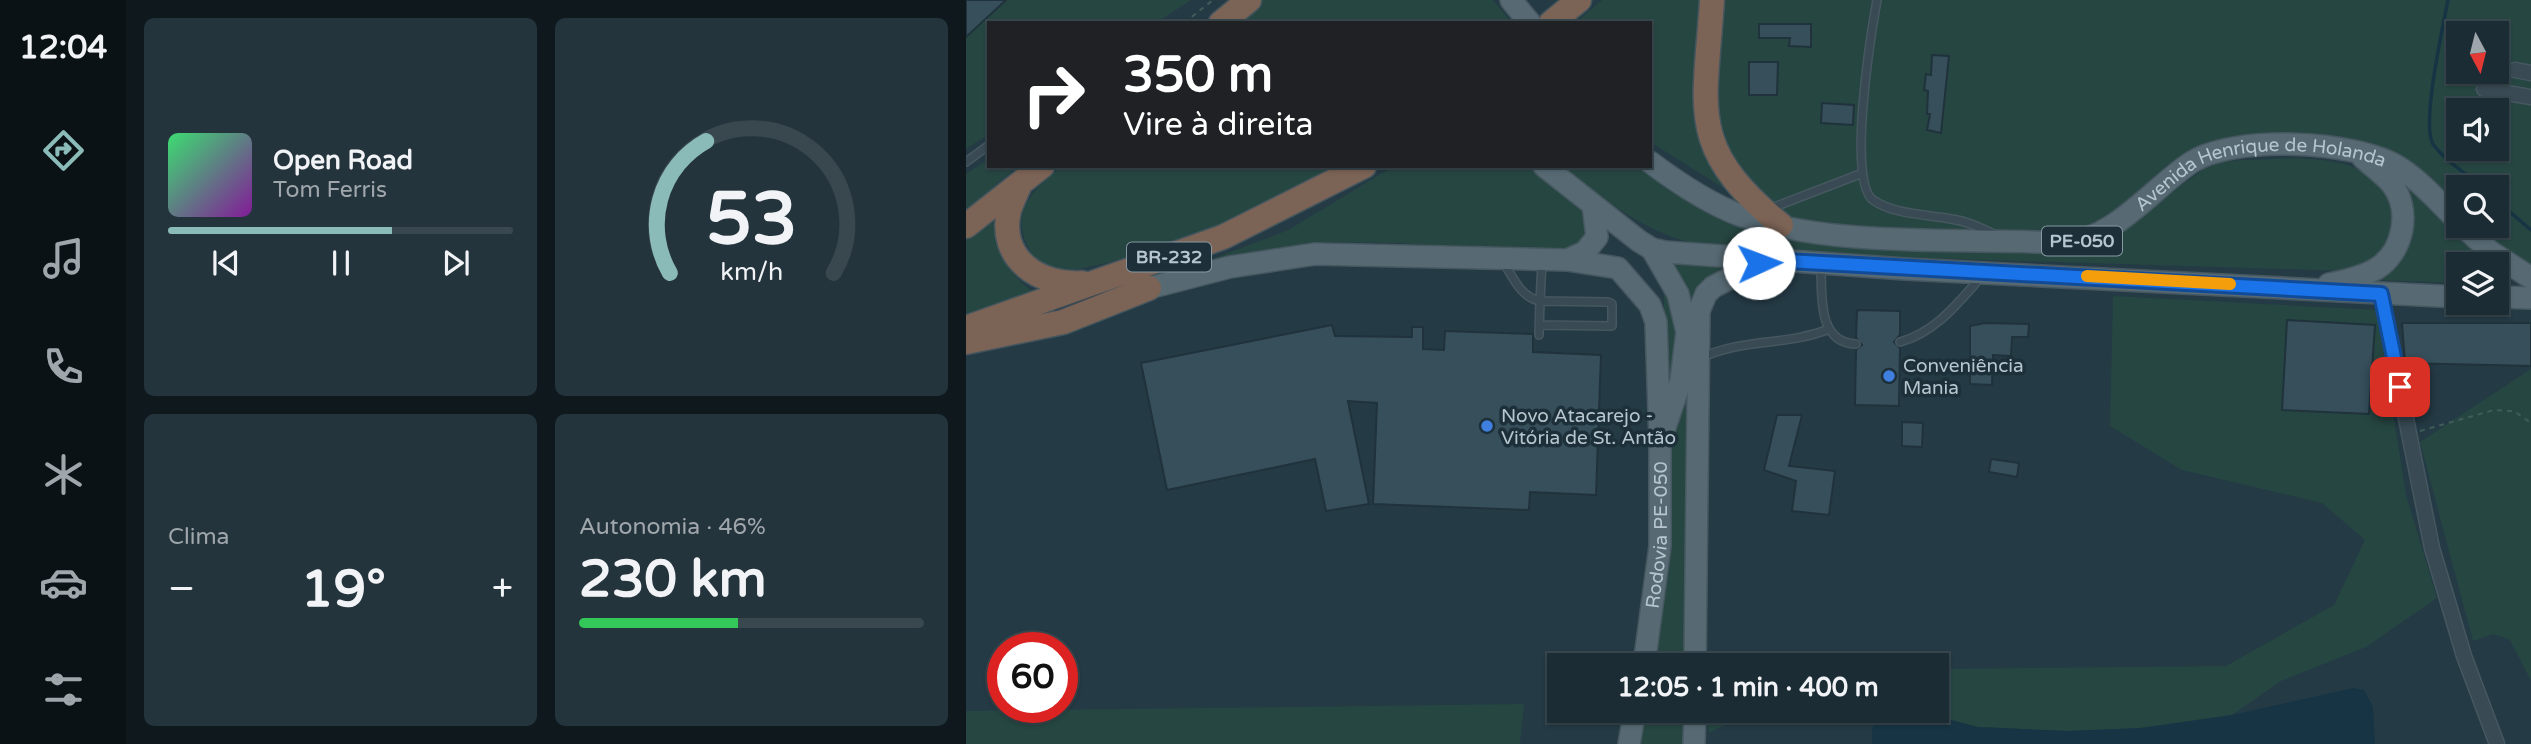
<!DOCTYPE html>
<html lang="pt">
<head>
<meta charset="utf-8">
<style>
	body { margin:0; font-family:"Varela Round",sans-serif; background:#24343c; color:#f1f3f6; height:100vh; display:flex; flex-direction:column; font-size:26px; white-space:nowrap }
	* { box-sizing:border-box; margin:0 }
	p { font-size:23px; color:#a0a7ac }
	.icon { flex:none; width:38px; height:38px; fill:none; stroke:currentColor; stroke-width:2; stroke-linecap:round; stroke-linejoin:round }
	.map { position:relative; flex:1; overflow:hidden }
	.panel { display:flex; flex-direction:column; gap:18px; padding:18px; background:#0f181d; width:840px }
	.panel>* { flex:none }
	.guide { position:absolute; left:21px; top:21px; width:665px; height:147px; border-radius:0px; box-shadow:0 2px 5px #0004,0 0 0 2px #39484f; background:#202124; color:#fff; overflow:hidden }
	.needle { width:46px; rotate:173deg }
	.tools { position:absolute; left:1480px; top:21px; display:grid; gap:14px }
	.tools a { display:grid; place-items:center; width:63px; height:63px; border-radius:0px; background:#1b2c34; box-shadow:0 2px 5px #0004,0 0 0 2px #39484f; font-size:35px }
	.speed { position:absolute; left:21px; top:632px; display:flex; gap:14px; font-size:35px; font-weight:700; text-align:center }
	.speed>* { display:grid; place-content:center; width:91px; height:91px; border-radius:50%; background:#1b2c34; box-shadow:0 2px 5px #0004,0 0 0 2px #39484f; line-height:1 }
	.speed .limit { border:10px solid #d22; background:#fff; color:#111 }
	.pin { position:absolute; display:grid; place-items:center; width:60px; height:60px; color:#fff; margin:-30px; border-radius:14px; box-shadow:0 4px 10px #0006 }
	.me { position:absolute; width:77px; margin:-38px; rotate:88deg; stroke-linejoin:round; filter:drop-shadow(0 0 5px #0008) }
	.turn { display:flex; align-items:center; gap:24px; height:147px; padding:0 21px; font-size:32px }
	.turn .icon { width:91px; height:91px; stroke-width:2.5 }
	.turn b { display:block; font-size:49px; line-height:60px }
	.big { font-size:52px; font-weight:700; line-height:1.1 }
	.panel .card { flex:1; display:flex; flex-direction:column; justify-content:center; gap:10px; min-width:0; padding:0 24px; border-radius:10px; background:#24343c }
	.panel .dial { align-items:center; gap:0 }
	.dial svg { height:182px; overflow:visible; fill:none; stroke:#39484f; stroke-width:7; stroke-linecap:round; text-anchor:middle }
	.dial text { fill:#f1f3f6; stroke:none }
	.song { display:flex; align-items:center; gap:21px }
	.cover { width:84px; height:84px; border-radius:10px; background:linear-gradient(135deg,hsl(140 70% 55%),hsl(290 70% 35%)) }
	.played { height:7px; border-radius:4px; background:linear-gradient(90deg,#8bbbb9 65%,#39484f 65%) }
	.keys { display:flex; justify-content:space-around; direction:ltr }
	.heat { display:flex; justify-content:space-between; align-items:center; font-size:38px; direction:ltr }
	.charge { height:10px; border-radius:5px; background:linear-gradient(90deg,#34c759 46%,#39484f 0) }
	.panel .tiles { flex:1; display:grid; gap:18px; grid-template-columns:repeat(2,1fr) }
	.trip { position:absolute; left:581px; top:653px; width:402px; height:70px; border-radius:0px; background:#1b2c34; box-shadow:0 2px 5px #0004,0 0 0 2px #39484f; font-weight:700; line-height:70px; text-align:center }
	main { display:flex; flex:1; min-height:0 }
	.tabs { display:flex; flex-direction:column; width:126px; justify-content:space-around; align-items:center; background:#0b1215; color:#a0a7ac }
	.tabs .icon { width:49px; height:49px }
	.tabs .on { color:#8bbbb9 }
	.tabs b { font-size:32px; color:#f1f3f6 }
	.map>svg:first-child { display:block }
	.green { fill:#264642; fill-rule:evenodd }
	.water { fill:#163444 }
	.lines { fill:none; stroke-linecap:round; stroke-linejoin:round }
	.stream { stroke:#163444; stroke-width:3.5 }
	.building { fill:#364f5b; stroke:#20323b; stroke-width:2 }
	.lane-casing { stroke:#465760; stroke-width:10 }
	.street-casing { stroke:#465760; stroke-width:17 }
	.primary-casing { stroke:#465760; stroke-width:24 }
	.highway-casing { stroke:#44555e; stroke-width:27 }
	.path { stroke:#405d59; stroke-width:2; stroke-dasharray:5 5; stroke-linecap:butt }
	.lane { stroke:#394a54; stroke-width:7 }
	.street { stroke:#394a54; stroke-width:14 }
	.primary { stroke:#576a74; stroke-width:21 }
	.highway { stroke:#7b6355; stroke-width:24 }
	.route-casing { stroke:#114b97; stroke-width:18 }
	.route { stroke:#1a73e8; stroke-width:12 }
	.slow { stroke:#f59e0b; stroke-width:12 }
	.shop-dot { fill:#3f7fe0; stroke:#1d3039; stroke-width:2.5 }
	.labels { text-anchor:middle; stroke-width:7; stroke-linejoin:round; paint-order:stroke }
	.shield { fill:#1d3039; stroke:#8898a1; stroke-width:2 }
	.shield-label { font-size:18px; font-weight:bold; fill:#b6c5ce }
	.street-label { font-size:19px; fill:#b6c5ce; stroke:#1d3039 }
	.poi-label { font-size:19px; fill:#b6c5ce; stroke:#1d3039; text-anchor:start }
</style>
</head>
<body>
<main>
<nav class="tabs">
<b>12:04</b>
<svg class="icon on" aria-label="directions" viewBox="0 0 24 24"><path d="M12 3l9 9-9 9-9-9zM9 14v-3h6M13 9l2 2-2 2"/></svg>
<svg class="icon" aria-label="music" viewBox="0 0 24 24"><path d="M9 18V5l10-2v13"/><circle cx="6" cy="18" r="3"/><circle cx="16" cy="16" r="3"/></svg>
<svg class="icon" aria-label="phone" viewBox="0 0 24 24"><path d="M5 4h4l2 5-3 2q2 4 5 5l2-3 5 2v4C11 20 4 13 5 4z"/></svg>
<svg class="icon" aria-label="climate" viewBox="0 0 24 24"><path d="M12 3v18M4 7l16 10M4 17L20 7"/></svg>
<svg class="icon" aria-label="car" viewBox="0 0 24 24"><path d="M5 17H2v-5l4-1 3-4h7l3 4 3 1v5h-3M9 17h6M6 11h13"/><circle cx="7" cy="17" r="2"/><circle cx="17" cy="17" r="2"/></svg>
<svg class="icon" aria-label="filters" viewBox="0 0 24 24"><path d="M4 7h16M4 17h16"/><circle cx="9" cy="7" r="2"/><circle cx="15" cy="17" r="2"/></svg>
</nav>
<section class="panel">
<div class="tiles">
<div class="card">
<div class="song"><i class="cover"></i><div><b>Open Road</b><p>Tom Ferris</p></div></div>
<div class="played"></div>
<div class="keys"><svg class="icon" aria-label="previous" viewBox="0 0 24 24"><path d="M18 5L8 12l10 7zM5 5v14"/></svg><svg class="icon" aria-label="pause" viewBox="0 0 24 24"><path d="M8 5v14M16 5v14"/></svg><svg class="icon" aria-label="next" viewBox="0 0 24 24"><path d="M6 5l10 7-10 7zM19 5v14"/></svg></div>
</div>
<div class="card dial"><svg viewBox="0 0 100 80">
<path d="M14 69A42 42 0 1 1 86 69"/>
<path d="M14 69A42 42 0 0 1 30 11" stroke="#8bbbb9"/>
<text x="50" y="56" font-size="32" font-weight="700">53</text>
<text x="50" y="72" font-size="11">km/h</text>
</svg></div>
<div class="card"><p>Clima</p>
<div class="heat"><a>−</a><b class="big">19°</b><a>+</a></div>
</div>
<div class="card"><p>Autonomia · 46%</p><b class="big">230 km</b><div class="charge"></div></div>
</div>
</section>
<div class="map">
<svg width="1565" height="744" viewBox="0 0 1565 744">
	<rect width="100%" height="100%" fill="#243a45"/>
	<path class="green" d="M0 0H225L190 23H23V134L0 149Z
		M296 0H527L546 23H268Z
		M636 0H739L734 104 772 197 684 142V23H609Z
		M747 0H1565V278L1498 226H1531V187H1493V221L1434 176 1527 264H1493V283L1410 280 1441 247 1448 224 1446 201 1434 182 1376 150H1255L1126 238 815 225 739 123ZM1493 33H1531V72H1493ZM1493 110H1531V149H1493Z
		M1331 158C1355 160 1378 160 1399 173 1442 201 1431 260 1382 271L824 254C796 251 765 252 737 246 680 233 641 203 597 166H679L735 206 871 241 1151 232 1238 169 1258 161Z
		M23 159V166H52L0 210V174Z
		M95 166H367L327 193 241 231 145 262 109 270 75 266C39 222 57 198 95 166Z
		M428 166H569L620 206 619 239 601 254 431 243 354 242 348 249 210 273 322 230Z
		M26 213C30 250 40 276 73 295L0 321V233Z
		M691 256 774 264 745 280 720 665H685L703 524 697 266Z
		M1147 296 1411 310 1440 495 1471 598 1400 647 1315 681 1266 715 1175 728 1101 731 1012 727 987 721 925 716 915 711 971 710V669L1260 666 1368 605 1399 540 1356 503 1216 470 1144 426Z
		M1565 369V681L1544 640 1527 634 1507 641 1454 442Z
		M558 704 554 744H0V711Z
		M677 711H719L718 744H672Z
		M740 711V710L786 711 743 733Z"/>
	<path class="water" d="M1387 688 1398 690 1407 707 1409 744H906V729L913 717H974L1012 727 1101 731 1175 728 1266 715Z"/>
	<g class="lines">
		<path class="stream" d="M1482 0C1477 26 1455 125 1467 144 1479 161 1501 174 1516 187
			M1531 201 1565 230"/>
	</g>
	<path class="building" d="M0 0H40L0 37Z
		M793 24H845V47L823 46 824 38H793Z
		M966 55 983 56 975 133 961 130 964 114H961L962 91 958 90 960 74 965 75Z
		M783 62H812L811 95H783Z
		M856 103 888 105 887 125 855 123Z
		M891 310 934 311V335L928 342 934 348 933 406 889 405 890 350 896 345 890 338Z
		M1321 320 1409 325 1403 414 1316 410Z
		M1019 323 1063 324 1062 337H1046L1045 356 1027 355 1026 385 1004 384V326Z
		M1436 323H1565V366L1439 363Z
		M366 325 369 336 446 337V327H457V349L478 350 479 331 567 334V352L635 355 630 495 564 492 563 510 407 504 411 403 382 401 403 504 360 511 349 459 201 490 175 363Z
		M811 415H836L823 466 869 471 863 515 826 511 830 481 798 470Z
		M936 422 957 423 956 447 936 446Z
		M1025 459 1053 463 1051 477 1023 472Z"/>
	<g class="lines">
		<g class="lane-casing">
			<path id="lane" d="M911 0C905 33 881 181 907 200 929 215 960 214 985 219 1001 221 1015 228 1030 235
				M0 162 23 145
				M803 209 894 174
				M537 262C548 278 554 297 574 301L573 335
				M855 267C856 294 851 343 890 344
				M574 325 646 326V304L642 302 574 301 576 262
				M934 342C970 332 992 303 1016 276
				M735 358C776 338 821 346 863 329"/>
		</g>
		<g class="street-casing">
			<path id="street" d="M1549 70 1565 73
				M1518 89 1565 97
				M1415 294 1466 548 1498 656 1531 744
				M97 322 95 312 101 304 133 298"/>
		</g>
		<g class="primary-casing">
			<g id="primary">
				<path d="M545 0 564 23"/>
				<path id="s1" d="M684 162C712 183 743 204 776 216 869 248 1000 238 1099 243 1148 239 1184 191 1223 164 1265 134 1391 140 1434 168 1456 182 1474 204 1493 222"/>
				<path d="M578 166 673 241 686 249 699 252 939 269 1493 297"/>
				<path d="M1497 226 1525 252 1565 278"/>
				<path d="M601 260 619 252 631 237 627 205"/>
				<path d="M1363 284C1379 281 1396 277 1410 269 1438 252 1446 209 1425 183 1417 174 1406 166 1397 158"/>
				<path d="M183 288 264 267 349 254 601 260 652 268 684 305 690 322 694 442"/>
				<path d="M1531 297 1565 298"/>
				<path id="s2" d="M678 665 694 546V442L715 380 721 332 712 294 686 249"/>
				<path d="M729 665 733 311 740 294 747 287 795 262"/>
				<path d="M663 744 669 710"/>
				<path d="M728 744 729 710"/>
			</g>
		</g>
		<g class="highway-casing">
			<path id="highway" d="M746 0C739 111 720 147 815 225
				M255 23 283 0
				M585 23 613 0
				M54 184C50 193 46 202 43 210 32 259 73 286 116 283
				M0 226 76 166
				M0 328 257 237 398 166
				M0 342 97 322 183 288"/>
		</g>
		<path class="path" d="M218 23 247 0
			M1454 431 1528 410 1548 411 1565 423"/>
		<use href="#lane" class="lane"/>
		<use href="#street" class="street"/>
		<use href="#primary" class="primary"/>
		<use href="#highway" class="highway"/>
	</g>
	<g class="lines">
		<g class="route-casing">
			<path id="route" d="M793 263 804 260 1415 294 1434 387"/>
		</g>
		<use href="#route" class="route"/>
		<path class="slow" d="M1121 276 1264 284"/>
	</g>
	<g class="shop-dot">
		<circle cx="923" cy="376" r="7"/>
		<circle cx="521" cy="426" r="7"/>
	</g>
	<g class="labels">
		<g class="shield">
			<rect x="1076" y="226.5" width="80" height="29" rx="5"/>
			<rect x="161" y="242.5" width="84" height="29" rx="5"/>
		</g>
		<g class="shield-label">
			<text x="1116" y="247">PE-050</text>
			<text x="203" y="263">BR-232</text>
		</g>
		<g class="street-label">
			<text dy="7" stroke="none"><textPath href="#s1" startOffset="649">Avenida Henrique de Holanda</textPath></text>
			<text dy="7" stroke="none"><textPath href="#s2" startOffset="131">Rodovia PE-050</textPath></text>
		</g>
		<g class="poi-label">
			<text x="937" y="372">Conveniência<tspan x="937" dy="22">Mania</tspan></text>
			<text x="535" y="422">Novo Atacarejo -<tspan x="535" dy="22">Vitória de St. Antão</tspan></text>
		</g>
	</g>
</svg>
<div class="tools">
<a><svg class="needle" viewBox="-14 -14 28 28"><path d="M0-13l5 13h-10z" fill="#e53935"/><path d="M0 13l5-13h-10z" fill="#a0a7ac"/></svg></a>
<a><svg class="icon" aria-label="sound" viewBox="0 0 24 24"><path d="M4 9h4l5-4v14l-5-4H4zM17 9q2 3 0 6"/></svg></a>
<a><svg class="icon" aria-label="search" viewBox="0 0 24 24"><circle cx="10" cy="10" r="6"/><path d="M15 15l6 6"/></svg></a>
<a><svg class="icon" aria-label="layers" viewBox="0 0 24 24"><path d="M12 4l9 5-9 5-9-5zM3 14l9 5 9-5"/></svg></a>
</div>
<div class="speed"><div class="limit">60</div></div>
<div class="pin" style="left:1434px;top:387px;background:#d93025"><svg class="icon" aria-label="arrive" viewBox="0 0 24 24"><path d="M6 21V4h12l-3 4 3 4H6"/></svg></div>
<svg class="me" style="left:793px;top:263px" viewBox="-20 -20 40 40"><circle r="19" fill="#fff"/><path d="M0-13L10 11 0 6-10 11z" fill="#1a73e8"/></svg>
<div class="trip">12:05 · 1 min · 400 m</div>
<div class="guide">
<div class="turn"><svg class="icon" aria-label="right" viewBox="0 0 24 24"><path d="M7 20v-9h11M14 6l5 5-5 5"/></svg><div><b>350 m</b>Vire à direita</div></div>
</div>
</div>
</main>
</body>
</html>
